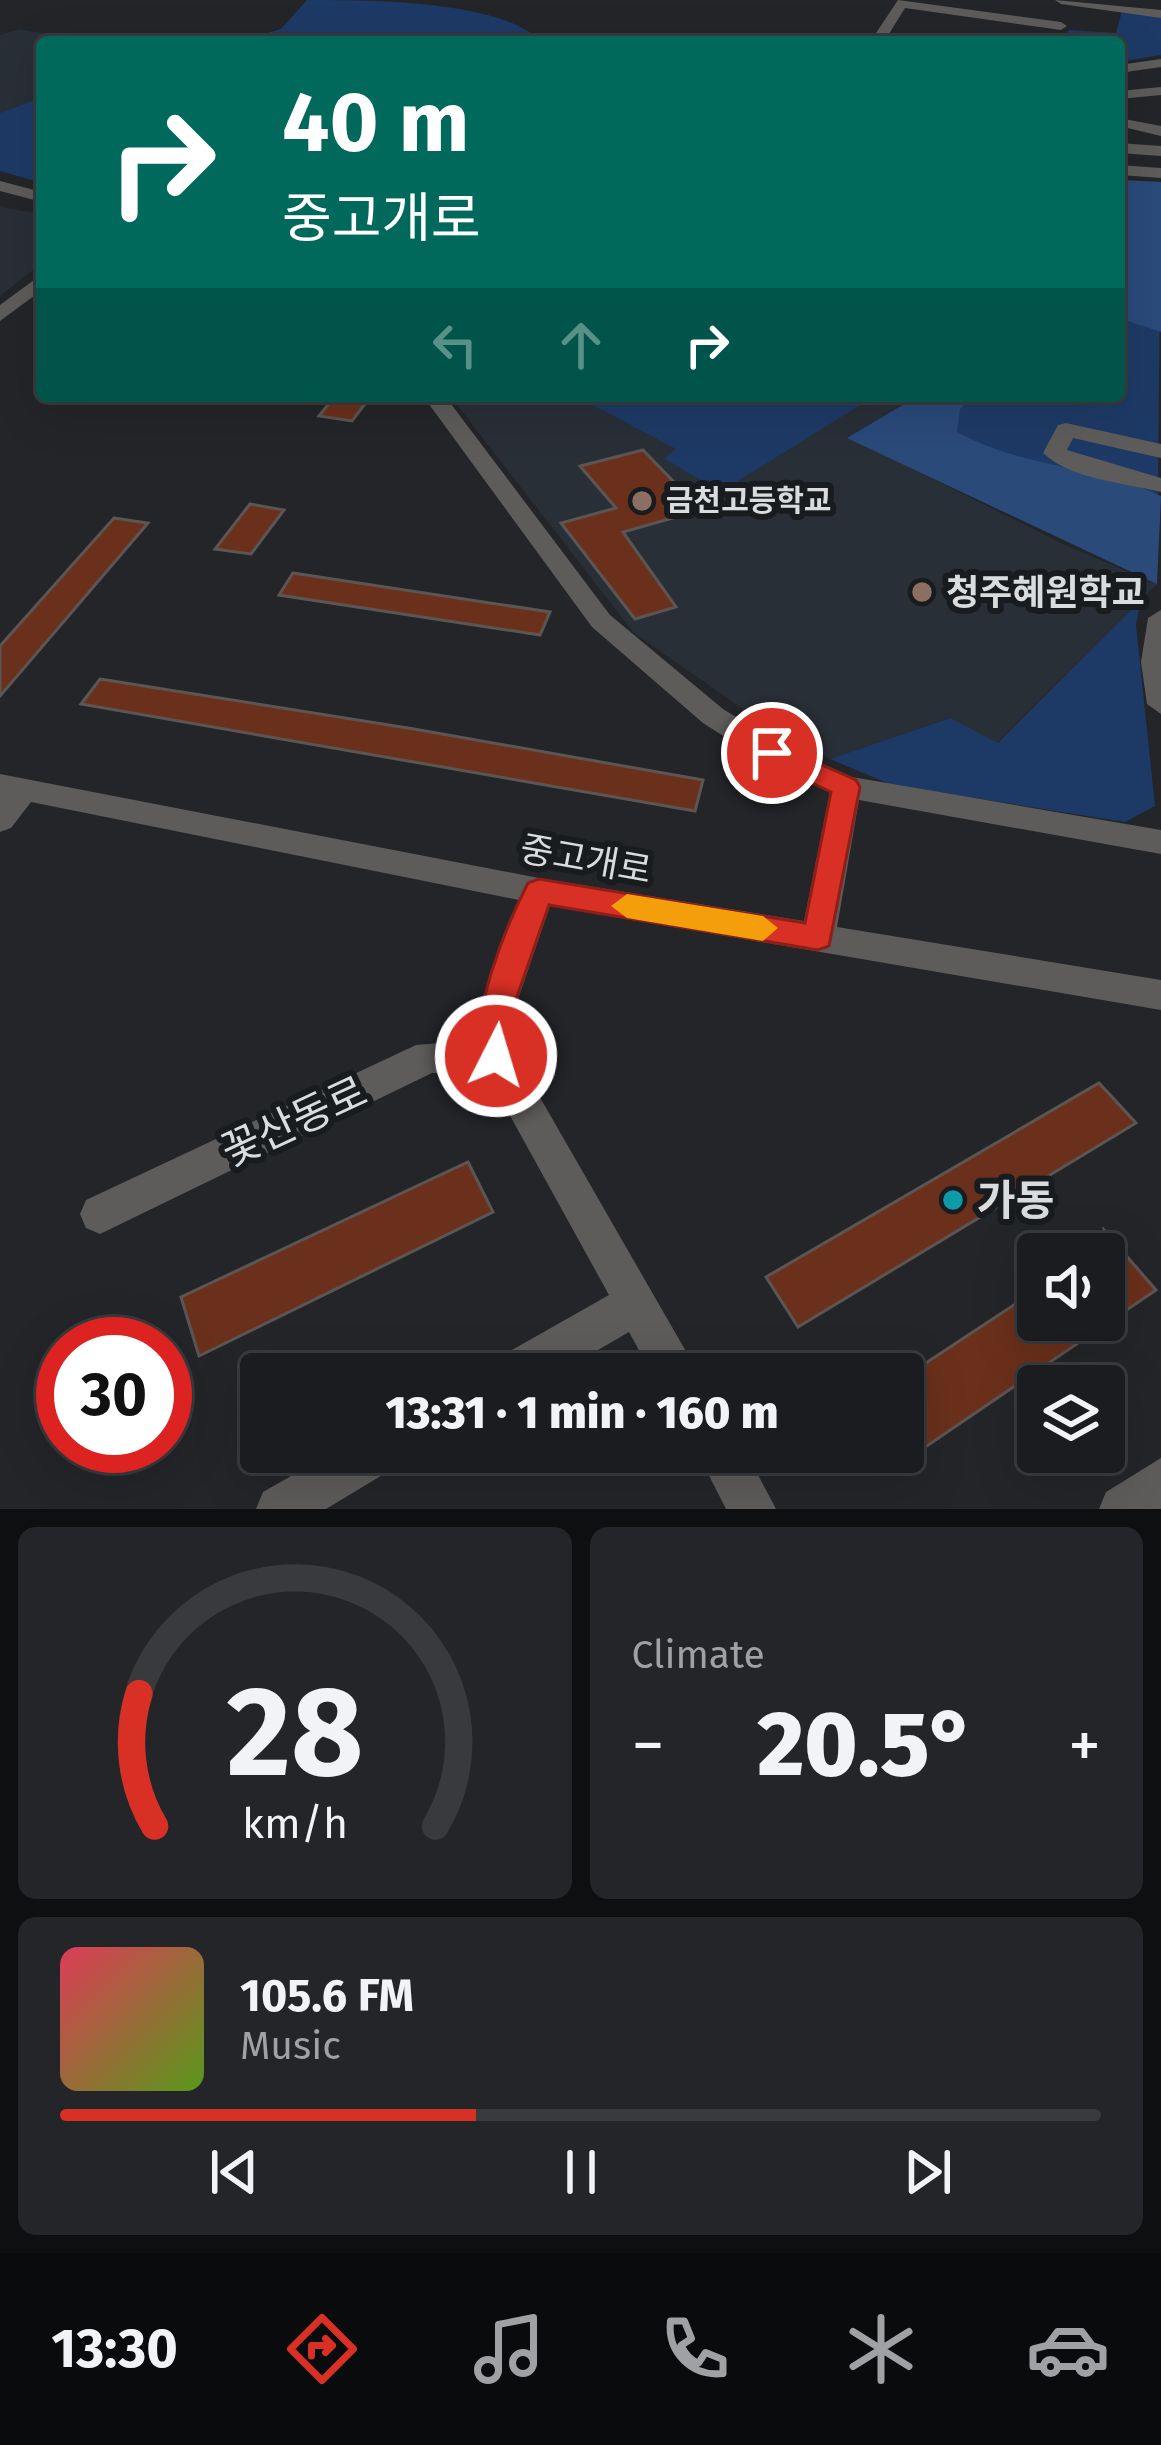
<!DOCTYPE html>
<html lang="en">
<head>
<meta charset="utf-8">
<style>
	body { margin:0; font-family:"Fira Sans","Noto Sans KR",sans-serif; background:#232528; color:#f1f3f6; height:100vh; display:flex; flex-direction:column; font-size:45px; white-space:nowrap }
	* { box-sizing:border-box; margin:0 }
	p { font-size:39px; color:#9fa1a4 }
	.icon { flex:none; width:66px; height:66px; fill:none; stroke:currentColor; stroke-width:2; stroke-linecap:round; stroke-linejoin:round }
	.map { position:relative; height:1509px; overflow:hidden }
	.side { display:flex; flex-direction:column; gap:18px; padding:18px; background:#0e0f11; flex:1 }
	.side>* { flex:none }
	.banner { position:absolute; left:36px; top:36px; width:1089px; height:366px; border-radius:12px; box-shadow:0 12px 48px #0002,0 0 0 3px #383a3d; background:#00695c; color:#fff; overflow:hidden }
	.fabs { position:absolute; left:1017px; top:1233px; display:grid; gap:24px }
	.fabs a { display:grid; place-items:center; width:108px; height:108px; border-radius:12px; background:#1a1c1f; box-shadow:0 12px 48px #0002,0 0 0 3px #383a3d; font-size:60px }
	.speed { position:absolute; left:36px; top:1317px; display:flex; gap:24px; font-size:60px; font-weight:700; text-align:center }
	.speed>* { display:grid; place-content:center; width:156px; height:156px; border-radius:50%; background:#1a1c1f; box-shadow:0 12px 48px #0002,0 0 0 3px #383a3d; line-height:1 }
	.speed .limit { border:18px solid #d22; background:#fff; color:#111 }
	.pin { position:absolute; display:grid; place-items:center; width:102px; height:102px; color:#fff; margin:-51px; border:6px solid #fff; border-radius:50%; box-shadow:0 3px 12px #0007 }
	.me { position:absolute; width:132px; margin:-66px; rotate:5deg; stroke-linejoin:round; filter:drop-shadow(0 0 9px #0008) }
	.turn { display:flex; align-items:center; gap:42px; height:252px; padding:0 48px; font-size:54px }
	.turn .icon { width:156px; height:156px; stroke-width:2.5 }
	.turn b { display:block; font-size:84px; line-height:102px }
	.lanes { display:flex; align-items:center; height:114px; padding:0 48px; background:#0003; justify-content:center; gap:60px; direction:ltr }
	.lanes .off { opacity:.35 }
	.big { font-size:90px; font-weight:800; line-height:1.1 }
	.side .card { flex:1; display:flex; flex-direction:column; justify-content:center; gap:18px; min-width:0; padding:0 42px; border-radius:18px; background:#232528 }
	.side .dial { align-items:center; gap:0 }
	.dial svg { height:312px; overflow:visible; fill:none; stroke:#383a3d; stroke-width:7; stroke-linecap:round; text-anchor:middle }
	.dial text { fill:#f1f3f6; stroke:none }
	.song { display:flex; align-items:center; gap:36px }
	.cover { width:144px; height:144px; border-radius:18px; background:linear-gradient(135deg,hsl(350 70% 55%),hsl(90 70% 35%)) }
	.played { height:12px; border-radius:6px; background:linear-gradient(90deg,#d93025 40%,#383a3d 40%) }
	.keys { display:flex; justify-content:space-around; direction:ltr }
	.heat { display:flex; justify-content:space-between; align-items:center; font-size:66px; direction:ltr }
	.side .tiles { flex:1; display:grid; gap:18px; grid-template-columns:1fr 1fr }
	.card:last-child { grid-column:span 2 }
	.trip { position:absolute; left:240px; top:1353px; width:684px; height:120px; border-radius:12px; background:#1a1c1f; box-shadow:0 12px 48px #0002,0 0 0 3px #383a3d; font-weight:800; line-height:120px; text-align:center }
	.menu { display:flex; height:192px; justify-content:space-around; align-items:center; background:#0a0b0c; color:#9fa1a4 }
	.menu .icon { width:84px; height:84px }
	.menu .on { color:#d93025 }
	.menu b { font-size:54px; color:#f1f3f6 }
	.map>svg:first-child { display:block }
	.built { fill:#292f37 }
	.green { fill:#1d3a66 }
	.forest { fill:#2a4a7a }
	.building { fill:#6a301b; stroke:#5b5654; stroke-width:3 }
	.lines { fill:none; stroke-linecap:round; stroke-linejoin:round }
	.minor { fill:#5d5c5a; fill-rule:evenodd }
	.route { fill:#d93025; stroke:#8d1f18; stroke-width:3 }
	.slow { fill:#f59e0b }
	.education-dot { fill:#8d6e63; stroke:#191c1f; stroke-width:4.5 }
	.culture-dot { fill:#0f9aa8; stroke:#191c1f; stroke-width:4.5 }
	.labels { text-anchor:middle; stroke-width:12; stroke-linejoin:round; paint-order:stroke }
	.far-poi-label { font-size:30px; font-weight:bold; fill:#d9dbdd; stroke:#191c1f; text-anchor:start }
	.poi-label { font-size:36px; font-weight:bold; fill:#d9dbdd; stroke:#191c1f; text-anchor:start }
	.street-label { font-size:36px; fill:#d9dbdd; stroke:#191c1f }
	.near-street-label { font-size:42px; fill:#d9dbdd; stroke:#191c1f }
	.near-poi-label { font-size:42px; font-weight:bold; fill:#d9dbdd; stroke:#191c1f; text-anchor:start }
</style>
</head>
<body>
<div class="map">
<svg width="1161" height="1509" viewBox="0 0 1161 1509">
	<rect width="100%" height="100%" fill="#232529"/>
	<path class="built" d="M20 29 76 40 113 42H42V97L0 113V35Z
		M0 207 42 214V263L0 296Z
		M450 396H918L849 437 1065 545 1157 584 997 743 949 718 830 759 793 744 634 633Z"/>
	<path class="green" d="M307 0C369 0 503 0 541 42H237L281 29Z
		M1122 11 1161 17V55L1119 62V42H1063L1069 30 1116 33Z
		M42 97V183L0 171V113Z
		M1119 180 1161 182 1157 584 847 438 918 396H1119Z
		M599 396H875L720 492 664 458 676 449 587 402Z
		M1141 600 1136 625 1155 806 1125 822 892 785 830 759 950 718 998 743Z"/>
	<path class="forest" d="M1119 180 1161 182V332L1119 318Z
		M918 396H973L960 409 957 432C1025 469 1093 464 1161 496L1157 584 847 438Z"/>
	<path class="building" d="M335 396H371L352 421 319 416Z
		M643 450 701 510 623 532 676 607 635 619 561 523 616 508 580 466Z
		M250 504 284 510 251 554 215 549Z
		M114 518 148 523 0 696V646Z
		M293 573 550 612 540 635 279 595Z
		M100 679 414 729 703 780 695 811 81 704Z
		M1099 1083 1136 1123 798 1327 766 1277Z
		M468 1162 493 1212 199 1356 181 1297Z
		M1104 1230 1156 1290 918 1452 903 1430V1378L1038 1289V1320H1104Z"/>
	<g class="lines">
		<path class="minor" d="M898 0 1061 22 1067 26 1061 30 905 8 884 42H870Z
			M1055 0 1161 10V18L1061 4Z
			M1161 59V67L1119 73V65Z
			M1161 87V95L1119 99V91Z
			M1119 118 1161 126V136L1119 126Z
			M1119 143 1161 146V156L1119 153Z
			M1119 165 1161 168V178L1119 175Z
			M0 181 42 192V202L0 191Z
			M42 274V290L0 321V305Z
			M423 396H445L610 615 723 709 783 746 852 777 1161 830V854L859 800 837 927 1161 980V1010L550 906 516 1005 515 1054 699 1374H652L629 1332 557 1374H492L498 1358 609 1295 486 1072 432 1073 100 1234 86 1228 80 1214 86 1200 416 1045 478 1040 480 1005 519 900 31 802 11 828 0 832V774L539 878 804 921 830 792 761 760 703 723 592 627Z
			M1066 423 1161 444V458L1073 438 1067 450 1161 478V492C1125 483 1070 479 1043 453L1058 425Z
			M1161 610V714L1147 704 1141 662 1148 618Z
			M333 1452H401L394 1468 326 1509H256L263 1492Z
			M697 1452H746L776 1509H726Z
			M1161 1458V1509H1099L1106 1492Z"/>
	</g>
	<path class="route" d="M772 743 856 780 860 787 829 946 818 950 549 905 514 1005 508 1066 496 1071 484 1066C464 1025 508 922 528 883L539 879 805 923 831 792 763 760V746Z"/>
	<path class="slow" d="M627 894 763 916 778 928 763 941 627 918 611 906Z"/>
	<g class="education-dot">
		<circle cx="642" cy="501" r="12"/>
		<circle cx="922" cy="592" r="12"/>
	</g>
	<circle class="culture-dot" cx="953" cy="1200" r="12"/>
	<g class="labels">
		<g class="far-poi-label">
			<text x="666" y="511">금천고등학교</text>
		</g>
		<g class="poi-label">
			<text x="946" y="605">청주혜원학교</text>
		</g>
		<g class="street-label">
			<text transform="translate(586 859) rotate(10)" y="13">중고개로</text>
		</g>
		<g class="near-street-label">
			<text transform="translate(294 1121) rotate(-25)" y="15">꽃산동로</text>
		</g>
		<g class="near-poi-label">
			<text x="977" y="1215">가동</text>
		</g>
	</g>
</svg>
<div class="fabs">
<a><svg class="icon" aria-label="sound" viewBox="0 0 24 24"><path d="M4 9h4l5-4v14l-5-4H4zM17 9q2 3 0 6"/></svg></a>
<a><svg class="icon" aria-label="layers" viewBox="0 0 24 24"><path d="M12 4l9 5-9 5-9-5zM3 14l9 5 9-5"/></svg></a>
</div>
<div class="speed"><div class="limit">30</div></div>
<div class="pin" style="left:772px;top:753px;background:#d93025"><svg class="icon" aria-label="arrive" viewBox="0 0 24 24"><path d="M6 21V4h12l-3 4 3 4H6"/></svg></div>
<svg class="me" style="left:496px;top:1056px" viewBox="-20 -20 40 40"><circle r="17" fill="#d93025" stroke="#fff" stroke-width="3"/><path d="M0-11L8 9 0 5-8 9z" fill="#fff"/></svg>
<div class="trip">13:31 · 1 min · 160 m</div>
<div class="banner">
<div class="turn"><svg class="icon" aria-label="right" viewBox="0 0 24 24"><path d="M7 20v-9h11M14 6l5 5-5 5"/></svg><div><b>40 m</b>중고개로</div></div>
<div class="lanes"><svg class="icon off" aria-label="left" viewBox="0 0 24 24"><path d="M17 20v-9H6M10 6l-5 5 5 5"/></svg><svg class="icon off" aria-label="ahead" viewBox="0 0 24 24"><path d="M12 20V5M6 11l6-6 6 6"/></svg><svg class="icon" aria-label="right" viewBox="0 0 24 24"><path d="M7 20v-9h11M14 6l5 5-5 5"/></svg></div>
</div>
</div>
<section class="side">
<div class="tiles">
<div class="card dial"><svg viewBox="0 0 100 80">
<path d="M14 69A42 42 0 1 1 86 69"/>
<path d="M14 69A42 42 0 0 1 10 35" stroke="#d93025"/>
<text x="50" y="56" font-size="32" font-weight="700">28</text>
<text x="50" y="72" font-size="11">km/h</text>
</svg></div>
<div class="card"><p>Climate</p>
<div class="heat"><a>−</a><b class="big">20.5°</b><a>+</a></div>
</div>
<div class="card">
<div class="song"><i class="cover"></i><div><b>105.6 FM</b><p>Music</p></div></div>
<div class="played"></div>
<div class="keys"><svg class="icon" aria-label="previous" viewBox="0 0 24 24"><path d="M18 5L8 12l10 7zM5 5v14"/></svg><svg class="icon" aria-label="pause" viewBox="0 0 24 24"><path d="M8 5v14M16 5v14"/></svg><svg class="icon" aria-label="next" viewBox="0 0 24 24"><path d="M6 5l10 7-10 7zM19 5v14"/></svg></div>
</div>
</div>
</section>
<nav class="menu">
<b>13:30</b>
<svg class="icon on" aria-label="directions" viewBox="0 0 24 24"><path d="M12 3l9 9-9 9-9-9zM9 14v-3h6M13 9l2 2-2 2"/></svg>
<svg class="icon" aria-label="music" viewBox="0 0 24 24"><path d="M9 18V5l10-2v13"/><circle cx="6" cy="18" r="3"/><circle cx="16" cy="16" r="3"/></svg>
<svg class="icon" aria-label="phone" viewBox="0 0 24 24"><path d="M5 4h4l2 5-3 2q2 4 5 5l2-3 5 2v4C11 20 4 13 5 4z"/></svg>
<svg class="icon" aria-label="climate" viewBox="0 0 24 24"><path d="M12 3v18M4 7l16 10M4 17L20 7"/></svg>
<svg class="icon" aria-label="car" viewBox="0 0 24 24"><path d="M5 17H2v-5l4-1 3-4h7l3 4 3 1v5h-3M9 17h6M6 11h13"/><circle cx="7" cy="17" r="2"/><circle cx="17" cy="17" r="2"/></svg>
</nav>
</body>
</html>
